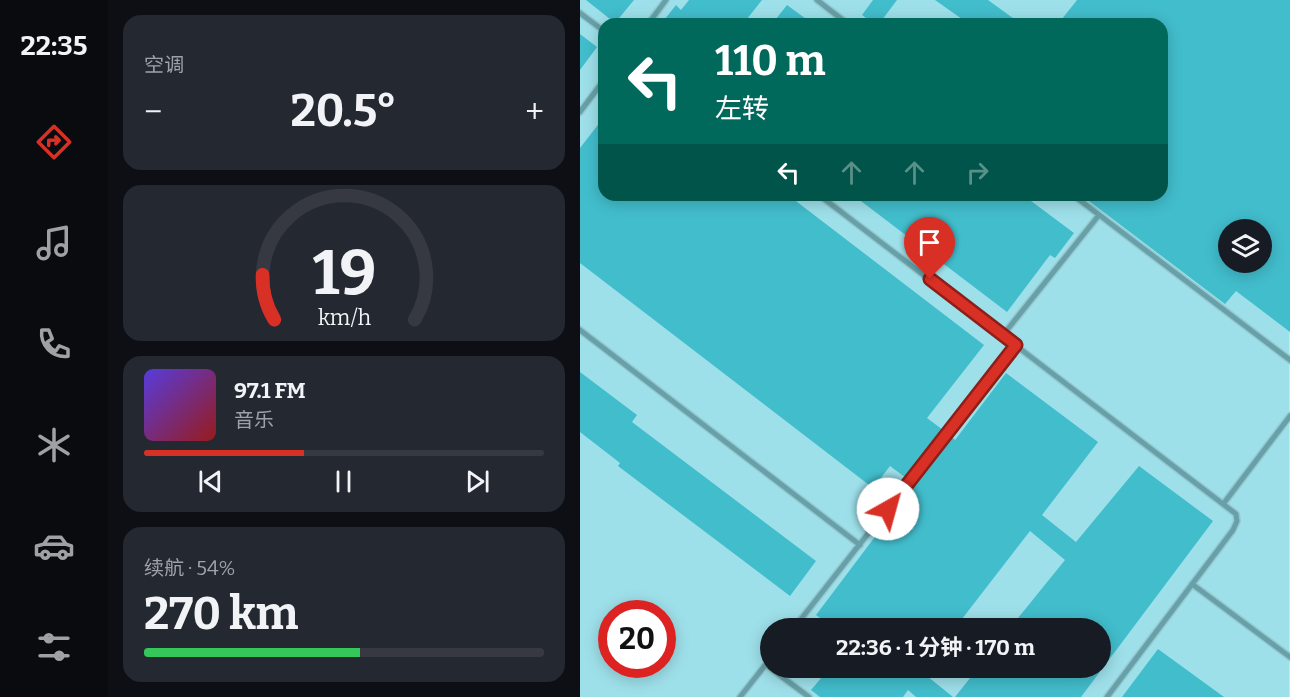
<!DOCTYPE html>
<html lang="zh">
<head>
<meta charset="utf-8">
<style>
	body { margin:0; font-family:Bitter,"Noto Sans SC",serif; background:#242831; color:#f1f3f6; height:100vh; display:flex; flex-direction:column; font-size:22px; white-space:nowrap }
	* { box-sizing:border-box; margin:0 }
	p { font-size:20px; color:#9ea1a6 }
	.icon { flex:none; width:33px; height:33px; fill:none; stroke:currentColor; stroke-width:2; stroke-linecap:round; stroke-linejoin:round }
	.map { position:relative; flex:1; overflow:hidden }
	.sheet { display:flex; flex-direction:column; gap:15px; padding:15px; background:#0d0f14; width:472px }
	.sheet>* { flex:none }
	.hud { position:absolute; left:18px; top:18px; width:570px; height:183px; border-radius:18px; box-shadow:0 3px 15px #0003; background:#00695c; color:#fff; overflow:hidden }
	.tools { position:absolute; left:638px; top:219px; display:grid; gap:12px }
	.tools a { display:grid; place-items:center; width:54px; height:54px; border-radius:50%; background:#171b24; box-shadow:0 3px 15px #0003; font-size:30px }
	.speed { position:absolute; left:18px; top:600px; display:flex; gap:12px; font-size:30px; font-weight:700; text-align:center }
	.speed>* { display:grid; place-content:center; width:78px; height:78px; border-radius:50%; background:#171b24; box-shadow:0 3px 15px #0003; line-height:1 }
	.speed .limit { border:9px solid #d22; background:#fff; color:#111 }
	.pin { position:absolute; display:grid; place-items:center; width:51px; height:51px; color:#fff; margin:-62px -26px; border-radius:50% 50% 50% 0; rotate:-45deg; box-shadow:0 0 6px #0007 }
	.pin .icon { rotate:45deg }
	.me { position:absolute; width:66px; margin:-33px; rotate:38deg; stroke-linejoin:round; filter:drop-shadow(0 0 4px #0008) }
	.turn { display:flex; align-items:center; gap:21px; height:126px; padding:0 18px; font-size:27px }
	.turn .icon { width:78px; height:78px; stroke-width:2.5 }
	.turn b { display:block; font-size:42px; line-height:51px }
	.lanes { display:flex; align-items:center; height:57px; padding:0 18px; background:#0003; justify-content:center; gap:30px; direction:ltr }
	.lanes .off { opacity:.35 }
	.big { font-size:45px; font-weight:700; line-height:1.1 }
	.sheet .widget { flex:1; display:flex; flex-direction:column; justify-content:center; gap:9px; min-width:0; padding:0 21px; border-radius:18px; background:#242831 }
	.sheet .dial { align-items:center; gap:0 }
	.dial svg { height:156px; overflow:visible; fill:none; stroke:#363941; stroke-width:7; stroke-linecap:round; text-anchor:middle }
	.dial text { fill:#f1f3f6; stroke:none }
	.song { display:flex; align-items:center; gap:18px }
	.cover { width:72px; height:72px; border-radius:9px; background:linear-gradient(135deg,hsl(250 70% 55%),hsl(0 70% 35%)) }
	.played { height:6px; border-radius:3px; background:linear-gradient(90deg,#d93025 40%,#363941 40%) }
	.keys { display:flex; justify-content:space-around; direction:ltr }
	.heat { display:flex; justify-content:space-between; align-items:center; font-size:33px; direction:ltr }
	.charge { height:9px; border-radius:4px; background:linear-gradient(90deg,#34c759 54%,#363941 0) }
	.trip { position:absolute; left:180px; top:618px; width:351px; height:60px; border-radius:30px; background:#171b24; box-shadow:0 3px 15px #0003; font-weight:700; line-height:60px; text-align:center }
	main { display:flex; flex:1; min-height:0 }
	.tabs { display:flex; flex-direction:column; width:108px; justify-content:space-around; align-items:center; background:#090b0e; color:#9ea1a6 }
	.tabs .icon { width:42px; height:42px }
	.tabs .selected { color:#d93025 }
	.tabs b { font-size:27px; color:#f1f3f6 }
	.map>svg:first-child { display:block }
	.built { fill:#9ee0ea; fill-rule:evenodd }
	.building { fill:#42bdcc; fill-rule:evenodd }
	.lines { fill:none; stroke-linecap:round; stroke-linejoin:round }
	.lane-casing { stroke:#96c8cf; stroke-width:8 }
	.lane { stroke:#67a0a8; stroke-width:5 }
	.route-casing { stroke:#8d1f18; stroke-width:15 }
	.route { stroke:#d93025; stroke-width:10 }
</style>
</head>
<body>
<main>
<nav class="tabs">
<b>22:35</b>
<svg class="icon selected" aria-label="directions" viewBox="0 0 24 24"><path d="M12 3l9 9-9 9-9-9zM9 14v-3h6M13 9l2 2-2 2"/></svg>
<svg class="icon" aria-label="music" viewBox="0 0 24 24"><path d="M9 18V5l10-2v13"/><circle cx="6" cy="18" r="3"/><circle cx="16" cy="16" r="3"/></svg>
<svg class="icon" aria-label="phone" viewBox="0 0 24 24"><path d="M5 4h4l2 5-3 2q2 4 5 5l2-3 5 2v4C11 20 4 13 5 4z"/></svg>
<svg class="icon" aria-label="climate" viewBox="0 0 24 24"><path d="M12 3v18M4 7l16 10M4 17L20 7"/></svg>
<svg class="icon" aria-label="car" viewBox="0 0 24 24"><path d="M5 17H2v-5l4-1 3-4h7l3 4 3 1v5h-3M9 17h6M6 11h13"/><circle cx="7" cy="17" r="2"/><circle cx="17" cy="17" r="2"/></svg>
<svg class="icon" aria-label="filters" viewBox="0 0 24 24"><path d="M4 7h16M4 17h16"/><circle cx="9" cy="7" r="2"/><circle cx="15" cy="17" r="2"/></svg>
</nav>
<section class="sheet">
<div class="widget"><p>空调</p>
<div class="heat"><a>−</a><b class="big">20.5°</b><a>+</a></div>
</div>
<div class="widget dial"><svg viewBox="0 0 100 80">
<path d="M14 69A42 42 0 1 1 86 69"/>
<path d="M14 69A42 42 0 0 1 8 46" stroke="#d93025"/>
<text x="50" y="56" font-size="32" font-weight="700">19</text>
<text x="50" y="72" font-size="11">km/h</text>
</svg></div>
<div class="widget">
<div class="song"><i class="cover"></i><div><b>97.1 FM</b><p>音乐</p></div></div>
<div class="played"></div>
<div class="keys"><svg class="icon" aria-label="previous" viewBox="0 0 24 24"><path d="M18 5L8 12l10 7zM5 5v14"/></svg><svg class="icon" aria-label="pause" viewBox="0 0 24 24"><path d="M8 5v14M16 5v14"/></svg><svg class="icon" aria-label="next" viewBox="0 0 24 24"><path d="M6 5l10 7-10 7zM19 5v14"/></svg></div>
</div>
<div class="widget"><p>续航 · 54%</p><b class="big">270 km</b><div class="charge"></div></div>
</section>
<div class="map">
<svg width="710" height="697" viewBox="0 0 710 697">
	<rect width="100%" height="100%" fill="#b5eef6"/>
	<path class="built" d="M0 0H709V697H0ZM24 24H582V195H24ZM648 230H681V262H648ZM32 614H82V664H32ZM190 628H520V668H190Z"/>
	<path class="building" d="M6 0H54L35 23Z
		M109 0H182L163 24H81L96 5 101 10Z
		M293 0H317L299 24H294L282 15Z
		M355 0H408L441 24H389Z
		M497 0H710V332L656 291 645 304 501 195H582V24H478ZM648 230H681V262H648Z
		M207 5 233 24H192Z
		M0 34 17 47 0 70Z
		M24 117V195H208L404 345 347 418 363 430 326 478 310 466 293 488 0 263V148Z
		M273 195H443L494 233 475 258 470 255 427 312Z
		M0 372 57 415 52 422 236 561 210 596 38 466 40 463 0 432Z
		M426 373 518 442 462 515 496 542 559 466 633 521 501 697H375L398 668H520V628H430L485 560 450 531 375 628H254L236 615 371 436 375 440Z
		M578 649 644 697H542Z
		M230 668H345L342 672 373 697H336L328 690 323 697H240L231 690 242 677Z"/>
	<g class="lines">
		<g class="lane-casing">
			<path id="lane" d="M237 0 268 24
				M0 13 24 31
				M68 24 86 0
				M0 112 24 80
				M239 195 656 514 657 521 653 530 527 697
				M493 195 710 360
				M0 330 280 545
				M423 335 519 215
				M644 503 710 416
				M612 584 710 657
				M214 628 436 345
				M186 665 229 697
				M160 697 190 659"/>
		</g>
		<use href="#lane" class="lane"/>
	</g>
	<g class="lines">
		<g class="route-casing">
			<path id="route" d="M308 509 436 345 350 279"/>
		</g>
		<use href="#route" class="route"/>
	</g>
</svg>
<div class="tools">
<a><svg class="icon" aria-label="layers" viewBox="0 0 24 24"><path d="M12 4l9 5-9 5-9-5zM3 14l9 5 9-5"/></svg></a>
</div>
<div class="speed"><div class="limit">20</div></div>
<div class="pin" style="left:350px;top:279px;background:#d93025"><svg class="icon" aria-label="arrive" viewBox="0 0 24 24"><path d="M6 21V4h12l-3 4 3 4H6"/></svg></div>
<svg class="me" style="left:308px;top:509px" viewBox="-20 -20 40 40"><circle r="19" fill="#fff"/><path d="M0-13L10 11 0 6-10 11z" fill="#d93025"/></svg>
<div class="trip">22:36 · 1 分钟 · 170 m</div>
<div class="hud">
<div class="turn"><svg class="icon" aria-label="left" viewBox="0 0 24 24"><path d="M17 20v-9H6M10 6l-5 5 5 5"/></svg><div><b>110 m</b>左转</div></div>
<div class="lanes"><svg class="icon" aria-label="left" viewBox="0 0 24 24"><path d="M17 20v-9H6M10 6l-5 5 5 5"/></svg><svg class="icon off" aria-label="ahead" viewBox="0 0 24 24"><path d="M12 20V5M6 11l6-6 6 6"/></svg><svg class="icon off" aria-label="ahead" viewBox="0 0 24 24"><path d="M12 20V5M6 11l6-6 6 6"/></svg><svg class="icon off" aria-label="right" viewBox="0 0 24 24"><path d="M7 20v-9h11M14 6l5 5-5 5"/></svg></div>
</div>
</div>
</main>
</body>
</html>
